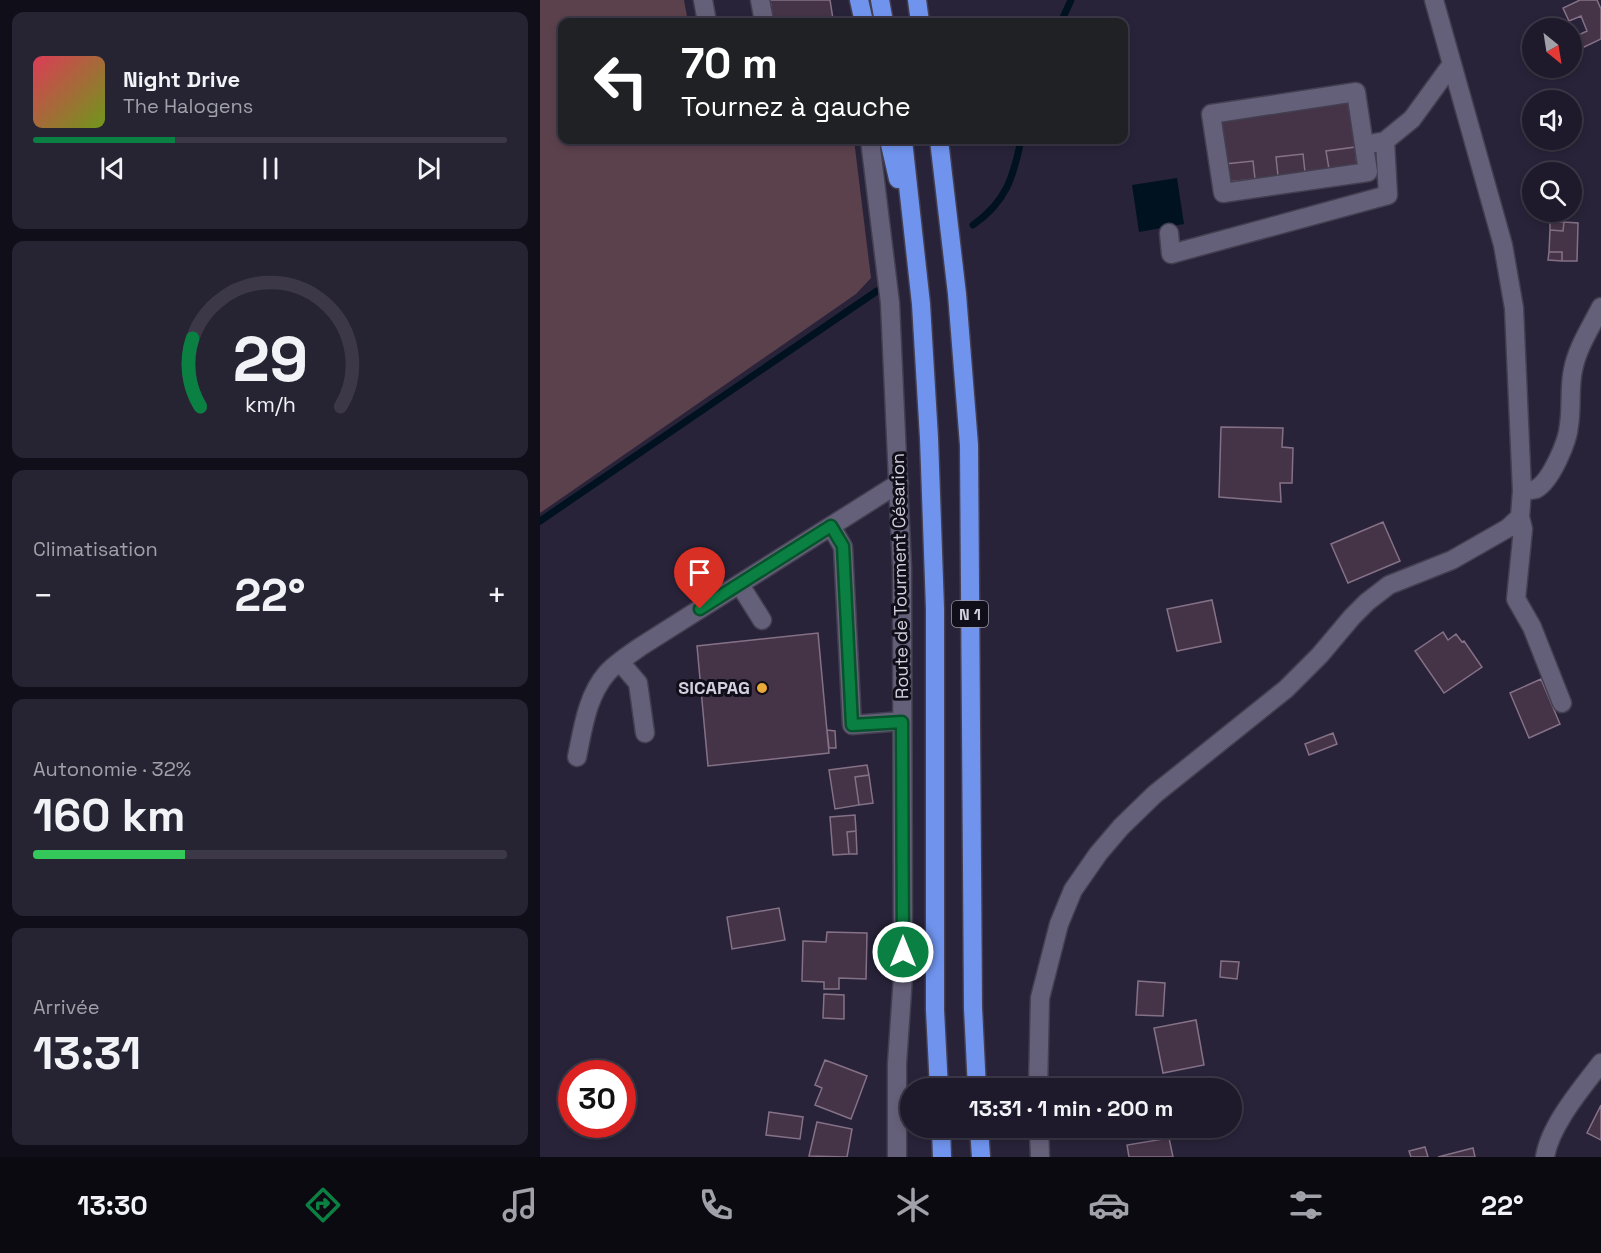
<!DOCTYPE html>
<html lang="fr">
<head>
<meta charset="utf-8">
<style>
	body { margin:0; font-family:"Space Grotesk",sans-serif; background:#262333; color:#f1f3f6; height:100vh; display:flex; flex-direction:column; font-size:22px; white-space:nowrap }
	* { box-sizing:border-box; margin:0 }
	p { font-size:20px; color:#a1a1a9 }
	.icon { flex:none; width:33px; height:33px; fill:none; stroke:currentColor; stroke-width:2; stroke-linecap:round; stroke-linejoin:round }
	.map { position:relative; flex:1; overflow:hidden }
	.side { display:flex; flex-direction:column; gap:12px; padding:12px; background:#100e18; width:540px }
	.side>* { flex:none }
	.banner { position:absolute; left:18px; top:18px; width:570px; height:126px; border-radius:12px; box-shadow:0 3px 9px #0003,0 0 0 2px #3c3847; background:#202124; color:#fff; overflow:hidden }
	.needle { width:39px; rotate:150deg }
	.controls { position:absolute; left:982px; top:18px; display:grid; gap:12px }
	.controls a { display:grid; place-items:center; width:60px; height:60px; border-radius:50%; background:#1e1a2b; box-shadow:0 3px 9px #0003,0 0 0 2px #3c3847; font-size:30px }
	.speed { position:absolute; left:18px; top:1060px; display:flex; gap:12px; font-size:30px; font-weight:700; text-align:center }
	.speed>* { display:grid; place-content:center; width:78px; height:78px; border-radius:50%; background:#1e1a2b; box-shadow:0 3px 9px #0003,0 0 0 2px #3c3847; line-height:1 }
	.speed .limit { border:9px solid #d22; background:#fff; color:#111 }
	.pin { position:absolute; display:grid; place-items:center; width:51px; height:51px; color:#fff; margin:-62px -26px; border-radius:50% 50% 50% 0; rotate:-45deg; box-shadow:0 0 6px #0007 }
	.pin .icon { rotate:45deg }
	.me { position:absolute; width:66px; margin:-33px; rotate:0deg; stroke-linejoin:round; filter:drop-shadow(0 0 4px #0008) }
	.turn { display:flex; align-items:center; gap:21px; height:126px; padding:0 24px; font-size:27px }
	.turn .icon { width:78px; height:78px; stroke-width:2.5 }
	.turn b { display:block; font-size:42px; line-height:51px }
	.big { font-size:45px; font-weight:600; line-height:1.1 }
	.side .tile { flex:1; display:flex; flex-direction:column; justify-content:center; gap:9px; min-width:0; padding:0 21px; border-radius:12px; background:#262333 }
	.side .dial { align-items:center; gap:0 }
	.dial svg { height:156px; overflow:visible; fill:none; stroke:#3c3847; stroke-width:7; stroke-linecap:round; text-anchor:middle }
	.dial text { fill:#f1f3f6; stroke:none }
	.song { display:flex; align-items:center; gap:18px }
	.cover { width:72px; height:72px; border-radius:9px; background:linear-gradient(135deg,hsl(350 70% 55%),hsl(80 70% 35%)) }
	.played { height:6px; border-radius:3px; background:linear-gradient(90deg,#0b8043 30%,#3c3847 30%) }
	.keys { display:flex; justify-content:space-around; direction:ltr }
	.heat { display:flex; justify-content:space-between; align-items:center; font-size:33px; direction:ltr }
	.charge { height:9px; border-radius:4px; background:linear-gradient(90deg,#34c759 32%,#3c3847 0) }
	.trip { position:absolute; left:360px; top:1078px; width:342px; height:60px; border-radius:30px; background:#1e1a2b; box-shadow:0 3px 9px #0003,0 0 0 2px #3c3847; font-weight:600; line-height:60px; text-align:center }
	.tabs { display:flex; height:96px; justify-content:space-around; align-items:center; background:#0c0a11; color:#a1a1a9 }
	.tabs .icon { width:42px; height:42px }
	.tabs .on { color:#0b8043 }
	.tabs b { font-size:27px; color:#f1f3f6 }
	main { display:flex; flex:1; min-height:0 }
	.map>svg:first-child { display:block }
	.green { fill:#5b414c }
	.water { fill:#00121f }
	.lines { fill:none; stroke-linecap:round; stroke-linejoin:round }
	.stream { stroke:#00121f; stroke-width:7 }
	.building { fill:#453447; stroke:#857187; stroke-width:1.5 }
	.minor-casing { stroke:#433f51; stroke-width:21 }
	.highway-casing { stroke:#433f51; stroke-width:21 }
	.minor { stroke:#656079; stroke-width:18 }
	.highway { stroke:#7094ee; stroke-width:18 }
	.route-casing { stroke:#07532c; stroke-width:15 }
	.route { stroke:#0b8043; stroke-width:10 }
	.poi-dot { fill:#eaaa39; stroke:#100e18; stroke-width:2 }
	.labels { text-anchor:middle; stroke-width:6; stroke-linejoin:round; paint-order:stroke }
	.shield { fill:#100e18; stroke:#9895a3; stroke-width:1.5 }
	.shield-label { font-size:16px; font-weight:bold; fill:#d2cfde }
	.street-label { font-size:18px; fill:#d2cfde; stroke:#100e18 }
	.poi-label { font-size:18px; font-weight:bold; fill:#d2cfde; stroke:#100e18; text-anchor:end }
</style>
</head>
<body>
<main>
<section class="side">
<div class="tile">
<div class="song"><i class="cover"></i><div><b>Night Drive</b><p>The Halogens</p></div></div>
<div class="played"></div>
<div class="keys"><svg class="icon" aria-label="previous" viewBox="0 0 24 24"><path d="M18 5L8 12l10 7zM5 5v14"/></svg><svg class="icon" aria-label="pause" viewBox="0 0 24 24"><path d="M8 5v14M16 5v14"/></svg><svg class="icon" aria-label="next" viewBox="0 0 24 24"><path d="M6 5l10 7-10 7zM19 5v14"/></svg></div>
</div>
<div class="tile dial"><svg viewBox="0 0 100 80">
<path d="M14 69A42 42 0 1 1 86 69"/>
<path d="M14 69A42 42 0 0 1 10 34" stroke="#0b8043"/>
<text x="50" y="56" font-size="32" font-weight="700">29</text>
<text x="50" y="72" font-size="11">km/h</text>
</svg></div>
<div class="tile"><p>Climatisation</p>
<div class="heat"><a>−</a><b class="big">22°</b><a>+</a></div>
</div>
<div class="tile"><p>Autonomie · 32%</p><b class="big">160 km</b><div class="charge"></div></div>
<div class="tile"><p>Arrivée</p><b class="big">13:31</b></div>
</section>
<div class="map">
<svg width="1061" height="1157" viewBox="0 0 1061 1157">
	<rect width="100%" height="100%" fill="#282339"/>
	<path class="green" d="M0 0H144L148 22H22V140H314L331 278 316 294 0 513Z"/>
	<path class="water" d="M637 178 644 224 599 232 592 185Z"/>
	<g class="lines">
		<path class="stream" d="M521 22 531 0
			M433 225C466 202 473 178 481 140
			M0 521 337 291"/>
	</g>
	<path class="building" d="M230 0H290L293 19 271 22H233Z
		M1040 0H1057L1061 9V39L1040 49 1034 37 1047 31 1041 16 1029 21 1023 8Z
		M809 102 815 147 786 151 789 169 765 172 763 154 736 157 738 176 715 179 713 161 685 164 679 119Z
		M815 147 817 165 789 169 786 151Z
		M763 154 765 172 738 176 736 157Z
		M713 161 715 179 688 182 685 164Z
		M1010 222H1024L1023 231 1010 230Z
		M1024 222 1038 223 1037 261H1022V252H1009L1010 230 1023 231Z
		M1009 252H1022V261L1008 260Z
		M681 427 743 428 742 447 753 448 752 483H740L741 502 679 497Z
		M843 522 860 561 808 583 791 544Z
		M672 600 681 642 637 651 627 609Z
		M903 632 908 640 916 634 922 642 924 641 942 667 904 693 875 651Z
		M278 633 289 753 168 766 157 646Z
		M1001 679 1020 724 989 738 970 693Z
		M287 730 295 731 296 748H289Z
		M793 733 797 744 769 755 765 744Z
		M327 765 329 775 315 777 319 805 295 809 289 770Z
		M329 775 333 803 319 805 315 777Z
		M315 815 316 831 307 832 309 854 293 855 290 817Z
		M316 831 317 854H309L307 832Z
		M239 908 245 940 192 949 187 917Z
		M287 932 327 933 326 979 299 978V989H284V982L262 981 263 941 286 942Z
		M681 961 699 962 697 979 680 977Z
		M598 981 625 983 623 1016 596 1015Z
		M284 994 304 995V1019L283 1018Z
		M656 1020 664 1065 623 1073 614 1028Z
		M285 1060 327 1076 311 1119 275 1105 282 1088 275 1085Z
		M1061 1105V1140L1047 1133Z
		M229 1112 263 1117 260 1139 226 1135Z
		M277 1122 312 1129 307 1157 269 1156Z
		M629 1138 633 1157H589L587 1145Z
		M885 1147 888 1157H871L869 1151Z
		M933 1148 935 1157H898Z"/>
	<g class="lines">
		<g class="minor-casing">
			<path id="minor" d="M163 0 167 22
				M220 0 224 21
				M330 140 350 303 362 568 363 976 357 1064V1157
				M824 145 828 172 683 193 671 114 816 92 824 145 845 141
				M629 233 631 254 848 195 845 141 872 119 912 64
				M982 491C986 490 993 490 996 489 1011 481 1028 441 1029 425 1032 407 1029 388 1033 370 1037 348 1051 327 1061 307
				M980 517 983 529 976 599 992 627 1022 703
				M291 526 303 547 312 725 362 721
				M200 585 222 620
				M80 662 98 683 105 733
				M37 757C43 728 47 696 67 673 76 663 89 655 100 647L359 483
				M498 1089 500 998 509 963 519 924 533 890 558 854 581 827 615 794 746 689 780 655 812 617 827 602 849 585 912 560 968 528 980 517 982 491 974 308 963 245 894 0
				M499 1128 500 1157
				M1005 1157C1010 1125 1042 1088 1061 1063"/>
		</g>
		<g class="highway-casing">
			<path id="highway" d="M319 0 324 22
				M340 0 344 22
				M377 0 380 22
				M349 140 358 179
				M363 140 381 304 389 438 395 609V1010L399 1089
				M399 140 417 294 429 445 433 1008 437 1089
				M401 1128 402 1157
				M439 1128 441 1157"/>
		</g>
		<use href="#minor" class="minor"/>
		<use href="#highway" class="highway"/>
	</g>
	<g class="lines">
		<g class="route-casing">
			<path id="route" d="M160 609 291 526 303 546 312 725 362 722 363 952"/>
		</g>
		<use href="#route" class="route"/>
	</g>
	<circle class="poi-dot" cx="222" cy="688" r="6"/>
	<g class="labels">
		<rect class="shield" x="412" y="601" width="36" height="26" rx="4.5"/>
		<g class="shield-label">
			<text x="430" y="620">N 1</text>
		</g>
		<g class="street-label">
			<text transform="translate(360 576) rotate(-91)" y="6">Route de Tourment Césarion</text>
		</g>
		<g class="poi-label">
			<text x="210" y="694">SICAPAG</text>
		</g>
	</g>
</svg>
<div class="controls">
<a><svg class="needle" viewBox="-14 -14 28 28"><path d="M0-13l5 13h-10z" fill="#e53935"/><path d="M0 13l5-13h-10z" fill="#a1a1a9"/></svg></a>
<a><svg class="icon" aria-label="sound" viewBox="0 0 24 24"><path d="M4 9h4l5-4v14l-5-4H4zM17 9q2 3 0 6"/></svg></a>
<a><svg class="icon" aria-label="search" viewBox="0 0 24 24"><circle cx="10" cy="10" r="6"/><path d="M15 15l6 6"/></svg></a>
</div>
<div class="speed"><div class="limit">30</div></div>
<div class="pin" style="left:160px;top:609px;background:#d93025"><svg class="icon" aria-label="arrive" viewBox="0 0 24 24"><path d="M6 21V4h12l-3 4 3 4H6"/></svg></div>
<svg class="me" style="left:363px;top:952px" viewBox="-20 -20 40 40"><circle r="17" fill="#0b8043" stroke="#fff" stroke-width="3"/><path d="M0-11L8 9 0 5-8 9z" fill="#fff"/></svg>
<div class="trip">13:31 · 1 min · 200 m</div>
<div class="banner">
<div class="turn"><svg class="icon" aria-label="left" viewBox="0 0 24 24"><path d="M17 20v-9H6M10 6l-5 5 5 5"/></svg><div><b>70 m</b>Tournez à gauche</div></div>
</div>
</div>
</main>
<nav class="tabs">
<b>13:30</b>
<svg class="icon on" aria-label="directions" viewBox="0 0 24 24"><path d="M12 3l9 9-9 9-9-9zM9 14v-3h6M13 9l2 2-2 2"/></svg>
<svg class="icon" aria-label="music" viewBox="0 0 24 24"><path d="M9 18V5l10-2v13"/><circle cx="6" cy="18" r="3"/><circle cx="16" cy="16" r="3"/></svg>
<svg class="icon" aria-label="phone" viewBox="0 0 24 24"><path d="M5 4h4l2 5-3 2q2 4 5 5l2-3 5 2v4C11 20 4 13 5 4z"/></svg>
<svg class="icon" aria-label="climate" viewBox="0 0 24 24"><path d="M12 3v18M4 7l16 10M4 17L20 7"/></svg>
<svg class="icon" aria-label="car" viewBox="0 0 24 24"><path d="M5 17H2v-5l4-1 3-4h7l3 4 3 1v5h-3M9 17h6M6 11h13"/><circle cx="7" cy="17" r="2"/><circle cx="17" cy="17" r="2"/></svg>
<svg class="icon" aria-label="filters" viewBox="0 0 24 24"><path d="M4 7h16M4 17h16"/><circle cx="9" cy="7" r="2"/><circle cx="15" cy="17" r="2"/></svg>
<b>22°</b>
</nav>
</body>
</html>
